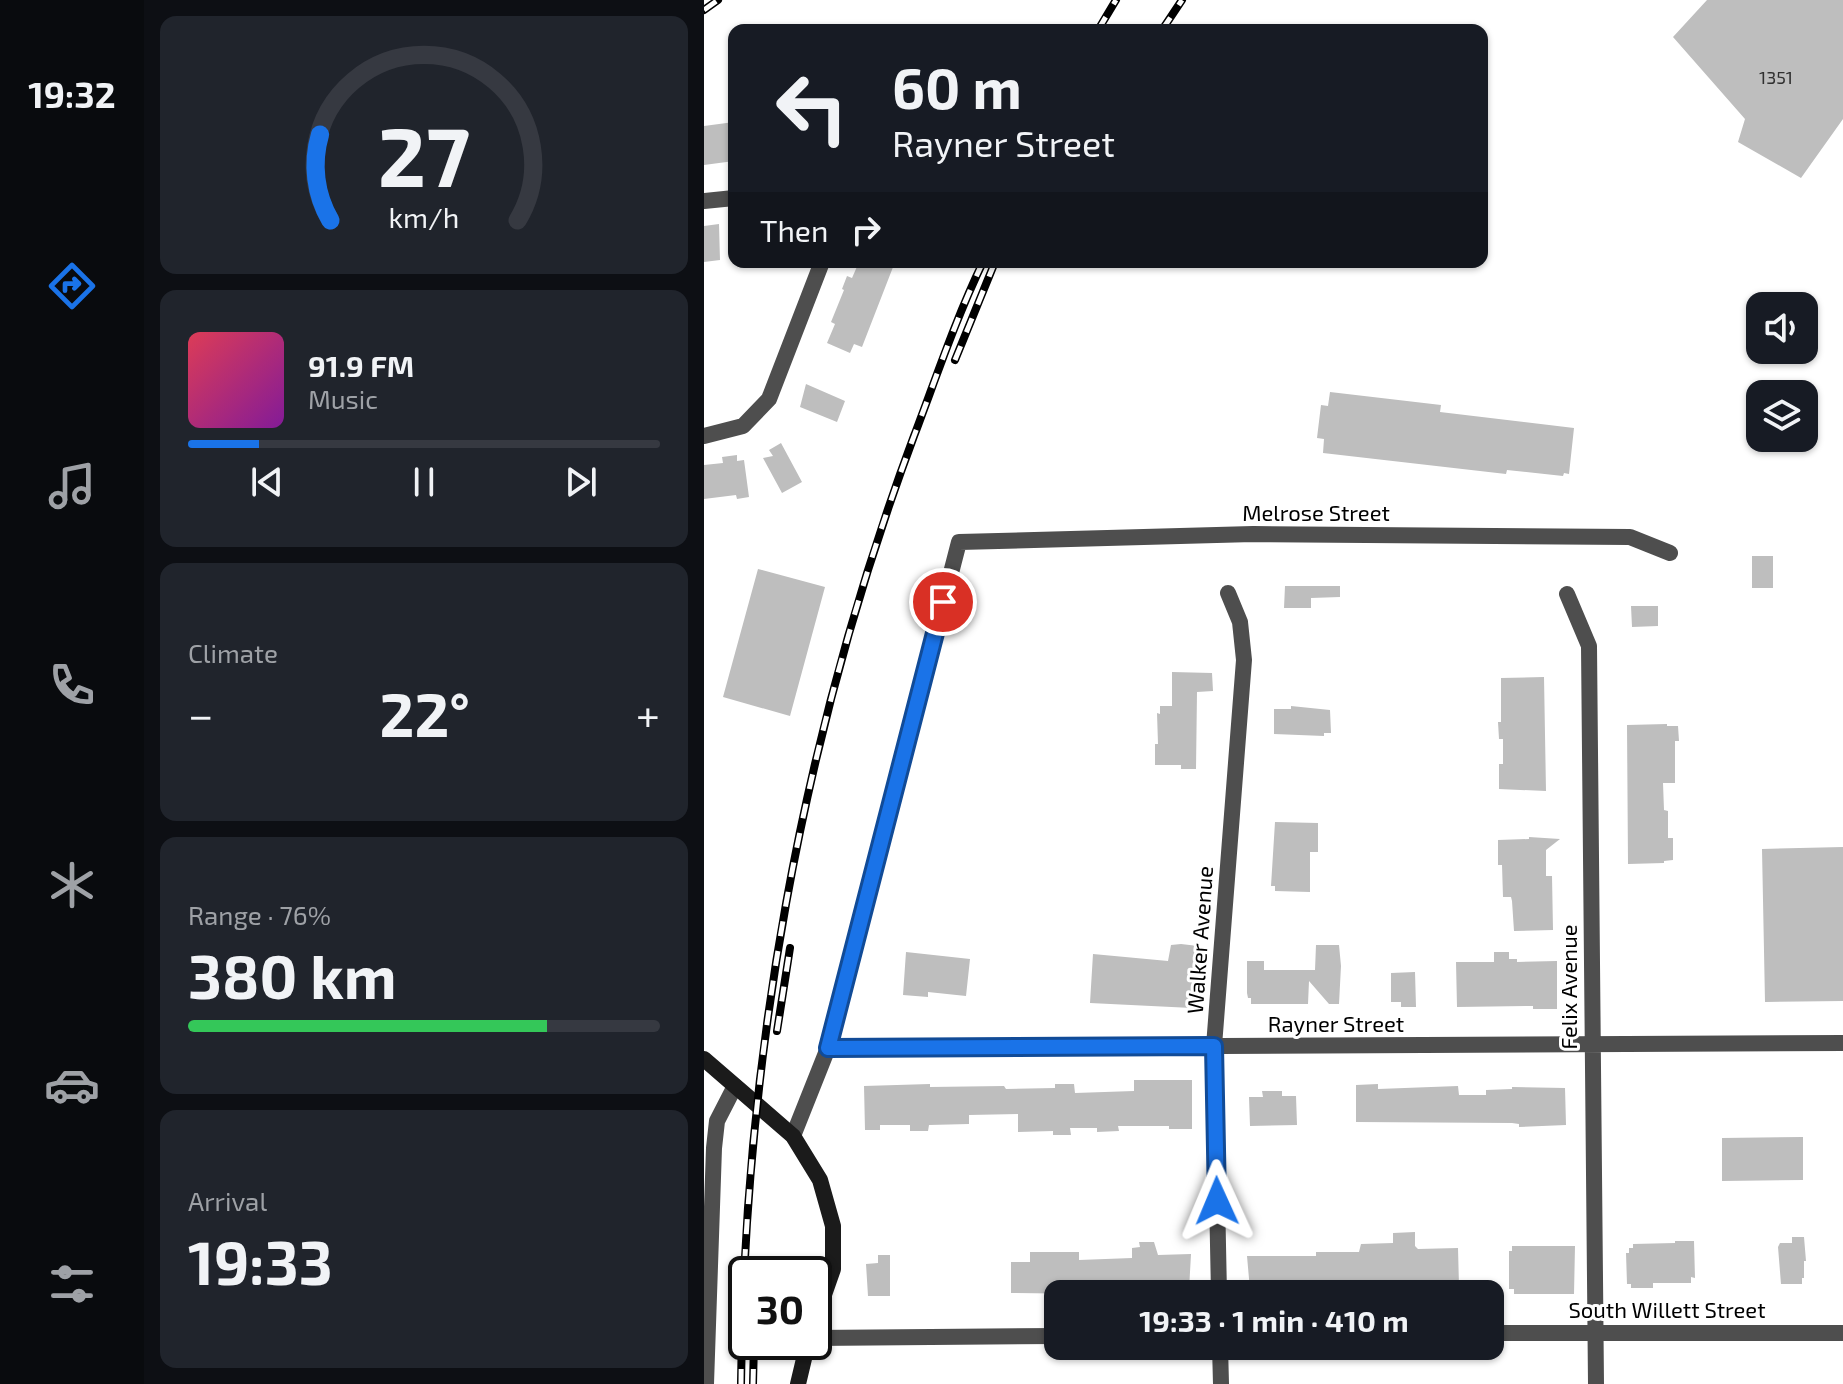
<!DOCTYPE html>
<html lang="en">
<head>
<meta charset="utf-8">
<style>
	body { margin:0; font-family:"Exo 2",sans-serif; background:#20242c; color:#f1f3f6; height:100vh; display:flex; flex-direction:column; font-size:30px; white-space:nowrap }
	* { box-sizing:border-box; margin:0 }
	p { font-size:26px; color:#9ea1a6 }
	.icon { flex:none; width:44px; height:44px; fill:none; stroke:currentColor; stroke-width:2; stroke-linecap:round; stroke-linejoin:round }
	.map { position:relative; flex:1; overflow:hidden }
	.panel { display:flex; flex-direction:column; gap:16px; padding:16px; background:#0d0f14; width:560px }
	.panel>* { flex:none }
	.top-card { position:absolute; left:24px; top:24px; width:760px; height:244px; border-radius:16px; box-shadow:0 2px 6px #0004; background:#171b24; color:#f1f3f6; overflow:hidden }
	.controls { position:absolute; left:1042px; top:292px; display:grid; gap:16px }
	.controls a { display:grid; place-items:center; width:72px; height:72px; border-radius:16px; background:#171b24; box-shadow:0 2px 6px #0004; font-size:40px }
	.speed { position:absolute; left:24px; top:1256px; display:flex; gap:16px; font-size:40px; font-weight:700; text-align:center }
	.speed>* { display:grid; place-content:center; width:104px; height:104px; border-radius:50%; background:#171b24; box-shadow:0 2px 6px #0004; line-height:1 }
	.speed .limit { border:4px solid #111; border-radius:12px; background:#fff; color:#111 }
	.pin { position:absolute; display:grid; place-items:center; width:68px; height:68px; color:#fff; margin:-34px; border:4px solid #fff; border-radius:50%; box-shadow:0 2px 8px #0007 }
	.me { position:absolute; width:88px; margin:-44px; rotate:359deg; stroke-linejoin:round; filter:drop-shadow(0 0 6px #0008) }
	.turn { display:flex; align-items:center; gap:28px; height:168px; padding:0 32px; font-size:36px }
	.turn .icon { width:104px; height:104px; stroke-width:2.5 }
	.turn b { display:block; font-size:56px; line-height:68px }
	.then { display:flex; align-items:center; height:76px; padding:0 32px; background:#0003; gap:16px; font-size:30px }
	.big { font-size:60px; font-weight:700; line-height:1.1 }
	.panel .card { flex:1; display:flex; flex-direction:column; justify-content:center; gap:12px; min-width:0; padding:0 28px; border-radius:16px; background:#20242c }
	.panel .dial { align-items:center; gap:0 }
	.dial svg { height:208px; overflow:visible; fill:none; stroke:#363941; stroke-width:7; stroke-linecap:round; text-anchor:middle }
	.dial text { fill:#f1f3f6; stroke:none }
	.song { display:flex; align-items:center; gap:24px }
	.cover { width:96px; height:96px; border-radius:12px; background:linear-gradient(135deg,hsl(350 70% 55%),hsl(290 70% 35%)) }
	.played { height:8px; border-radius:4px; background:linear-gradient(90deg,#1a73e8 15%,#363941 15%) }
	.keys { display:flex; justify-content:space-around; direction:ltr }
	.heat { display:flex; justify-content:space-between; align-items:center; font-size:44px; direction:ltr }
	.charge { height:12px; border-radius:6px; background:linear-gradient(90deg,#34c759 76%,#363941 0) }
	.trip { position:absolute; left:340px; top:1280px; width:460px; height:80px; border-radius:16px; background:#171b24; box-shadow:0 2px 6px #0004; font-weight:700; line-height:80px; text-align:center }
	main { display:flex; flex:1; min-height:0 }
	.tabs { display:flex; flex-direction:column; width:144px; justify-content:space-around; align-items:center; background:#090b0e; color:#9ea1a6 }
	.tabs .icon { width:56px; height:56px }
	.tabs .current { color:#1a73e8 }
	.tabs b { font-size:36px; color:#f1f3f6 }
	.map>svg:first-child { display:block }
	.building { fill:#bebebe }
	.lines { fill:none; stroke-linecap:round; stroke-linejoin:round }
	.minor { stroke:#4e4e4e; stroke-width:16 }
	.secondary { stroke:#1b1b1b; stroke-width:16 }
	.rail-casing { stroke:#000; stroke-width:8 }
	.rail { stroke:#fff; stroke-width:5; stroke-dasharray:15; stroke-linecap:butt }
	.route-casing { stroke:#114b97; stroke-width:20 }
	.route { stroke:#1a73e8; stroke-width:14 }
	.labels { text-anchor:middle; stroke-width:6; stroke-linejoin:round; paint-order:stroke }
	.number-label { font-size:18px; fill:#303030 }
	.street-label { font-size:22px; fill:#000; stroke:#fff }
</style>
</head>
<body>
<main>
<nav class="tabs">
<b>19:32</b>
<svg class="icon current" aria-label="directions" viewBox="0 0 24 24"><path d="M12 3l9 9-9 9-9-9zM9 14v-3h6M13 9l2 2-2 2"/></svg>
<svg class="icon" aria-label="music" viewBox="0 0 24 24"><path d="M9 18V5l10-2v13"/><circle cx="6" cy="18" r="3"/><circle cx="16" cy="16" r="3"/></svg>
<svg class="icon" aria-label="phone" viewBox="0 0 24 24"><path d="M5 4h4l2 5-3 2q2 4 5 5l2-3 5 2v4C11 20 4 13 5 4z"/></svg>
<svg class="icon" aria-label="climate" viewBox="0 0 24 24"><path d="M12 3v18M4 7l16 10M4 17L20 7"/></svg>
<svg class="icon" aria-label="car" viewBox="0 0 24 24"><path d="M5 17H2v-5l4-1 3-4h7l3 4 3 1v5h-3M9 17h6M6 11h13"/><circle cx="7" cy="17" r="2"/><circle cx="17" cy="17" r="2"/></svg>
<svg class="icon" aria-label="filters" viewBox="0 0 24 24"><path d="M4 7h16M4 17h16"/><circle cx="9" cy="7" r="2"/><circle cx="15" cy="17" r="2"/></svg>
</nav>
<section class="panel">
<div class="card dial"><svg viewBox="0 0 100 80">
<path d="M14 69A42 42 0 1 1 86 69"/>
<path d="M14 69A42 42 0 0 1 10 36" stroke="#1a73e8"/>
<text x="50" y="56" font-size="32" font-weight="700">27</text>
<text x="50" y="72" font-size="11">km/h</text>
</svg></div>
<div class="card">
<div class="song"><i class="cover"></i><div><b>91.9 FM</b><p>Music</p></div></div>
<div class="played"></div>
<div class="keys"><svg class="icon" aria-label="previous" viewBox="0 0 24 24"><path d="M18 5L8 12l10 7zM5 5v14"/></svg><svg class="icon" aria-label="pause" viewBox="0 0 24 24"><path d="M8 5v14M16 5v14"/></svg><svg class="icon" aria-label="next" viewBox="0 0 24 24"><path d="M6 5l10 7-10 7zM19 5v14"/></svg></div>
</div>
<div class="card"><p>Climate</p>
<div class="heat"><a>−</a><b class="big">22°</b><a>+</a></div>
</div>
<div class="card"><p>Range · 76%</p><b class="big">380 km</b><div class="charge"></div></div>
<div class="card"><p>Arrival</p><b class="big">19:33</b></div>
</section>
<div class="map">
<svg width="1139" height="1384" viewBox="0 0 1139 1384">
	<rect width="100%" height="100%" fill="#fff"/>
	<path class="building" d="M1003 0H1139V119L1097 178 1034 142 1041 119 969 37Z
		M30 122V161L0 165V126Z
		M15 224 16 260 0 262V226Z
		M155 262H191L158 347 150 344 146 353 123 343 131 324 127 322 140 290 138 289 143 276 148 278Z
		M102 384 141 401 133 422 96 407Z
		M626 392 737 405 736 412 870 428 865 474 860 473 859 476 803 470 802 474 619 453 620 439 613 438 617 405 624 406Z
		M77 443 98 482 78 493 59 458 69 456 65 450Z
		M33 455V461L40 460 45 497 33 499 32 495 0 499V465L19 463 18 457Z
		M1048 556H1069V588H1048Z
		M54 569 121 587 86 716 19 697Z
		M581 586H636V597L607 598V608H580Z
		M927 606H954V626L928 627Z
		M468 672 508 673 509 691 493 692 492 769H477V765H451V744H454L453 713 456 714V706H468Z
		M840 677 842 791 795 789V764H799V739H795L794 722H797V678Z
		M587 706 626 710 627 733H620V736L570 734V709H587Z
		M963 724V726H974L975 741H971V783H959L960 810 964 811V838H969V860L960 861V863L924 864 923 725Z
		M571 822 614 823V852H606V892L571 891V886H567Z
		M825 837 856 839 842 850V876H848L849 930 810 931 808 901 807 897H799L798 865H794V840L825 839Z
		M1139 847V1001L1061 1002 1058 849Z
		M477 944 494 946 488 1008 386 1003 389 954 464 961 467 945Z
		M612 945H635L637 966 635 1004H625L605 981 604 1004H547V998H544L543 993V961H560V970H611Z
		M202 952 266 959 262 996 224 992V997L199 995Z
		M790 952H805V959H813V962L853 961V1009H829V1006L753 1007 752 962H790Z
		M711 972 712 1007H697V1002H687V973Z
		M430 1080H488V1129H465V1126H414L415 1131 393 1132V1128H366L367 1135H349V1131L314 1132V1114L265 1115V1124L225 1125 224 1131H206V1125H176V1130H161L160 1086 226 1084V1087L300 1086 302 1089 351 1088V1084H370L371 1093 430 1091Z
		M674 1084V1089L754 1086 755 1095H782V1090L808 1089V1087L861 1088 862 1125 815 1127V1124L808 1123 652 1122V1085Z
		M558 1091H578V1096H592L593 1125 546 1126 545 1097H559Z
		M1099 1137V1180L1018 1181V1138Z
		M711 1232V1246L714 1249 754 1248 755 1286 698 1294V1288L546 1290 543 1256H612V1252H655L657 1244 689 1243V1233Z
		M1088 1237H1100L1102 1261H1100V1278H1098V1284H1077L1074 1247 1076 1243H1088Z
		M971 1241H990L991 1278 987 1277V1283H949V1288H927V1284H923L922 1253H925V1248H929V1244L971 1243Z
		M435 1242H450L454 1255 487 1254 485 1290 386 1294 307 1293V1262H326V1252H375V1260L428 1258V1248L436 1247Z
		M808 1246H871L870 1294H810V1289H805V1251H808Z
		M174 1255H186V1296H164L162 1264 174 1263Z"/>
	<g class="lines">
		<path class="minor" d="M0 201 30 198
			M0 436 39 426 65 399 118 262
			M863 594 885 646 892 1384
			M124 1048 1139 1043
			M89 1136 124 1048 255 542 549 534 926 537 966 553
			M515 1294 510 1046 540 660 536 622 524 593
			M786 1333H1139
			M110 1338 354 1336
			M516 1346 517 1384
			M2 1384 10 1148 13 1121 31 1086"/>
		<path class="secondary" d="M0 1059 89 1136 116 1180 129 1226V1269L110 1323
			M94 1384 104 1342"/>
		<g class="rail-casing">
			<path id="rail" d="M0 10 14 0
				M394 30 412 0
				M458 30 478 0
				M251 360 291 262
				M73 1031 86 948
				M37 1384C40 1061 97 739 210 436 232 378 252 318 279 262
				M49 1384 50 1342"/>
		</g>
		<use href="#rail" class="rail"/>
	</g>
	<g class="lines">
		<g class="route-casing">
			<path id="route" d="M239 602 124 1048 510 1046 513 1201"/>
		</g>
		<use href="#route" class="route"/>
	</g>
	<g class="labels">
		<g class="number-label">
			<text x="1072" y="84">1351</text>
		</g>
		<g class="street-label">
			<text x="612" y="521">Melrose Street</text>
			<text transform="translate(496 940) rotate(-86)" y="8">Walker Avenue</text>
			<text transform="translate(865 987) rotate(-90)" y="8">Felix Avenue</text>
			<text x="632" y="1032">Rayner Street</text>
			<text x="963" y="1318">South Willett Street</text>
		</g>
	</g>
</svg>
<div class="controls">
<a><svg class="icon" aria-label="sound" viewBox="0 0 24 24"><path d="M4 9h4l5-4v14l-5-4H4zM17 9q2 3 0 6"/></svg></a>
<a><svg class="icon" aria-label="layers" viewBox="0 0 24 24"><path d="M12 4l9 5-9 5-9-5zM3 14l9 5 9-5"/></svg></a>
</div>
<div class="speed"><div class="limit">30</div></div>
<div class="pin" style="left:239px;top:602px;background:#d93025"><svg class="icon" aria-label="arrive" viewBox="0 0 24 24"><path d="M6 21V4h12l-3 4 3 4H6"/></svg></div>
<svg class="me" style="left:513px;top:1201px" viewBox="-20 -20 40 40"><path d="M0-17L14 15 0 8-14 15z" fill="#1a73e8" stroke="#fff" stroke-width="4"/></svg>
<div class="trip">19:33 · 1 min · 410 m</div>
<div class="top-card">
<div class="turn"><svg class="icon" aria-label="left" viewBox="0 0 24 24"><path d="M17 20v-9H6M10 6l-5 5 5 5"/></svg><div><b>60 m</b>Rayner Street</div></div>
<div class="then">Then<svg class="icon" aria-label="right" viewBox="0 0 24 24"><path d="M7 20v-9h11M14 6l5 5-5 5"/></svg></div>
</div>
</div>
</main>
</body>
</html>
